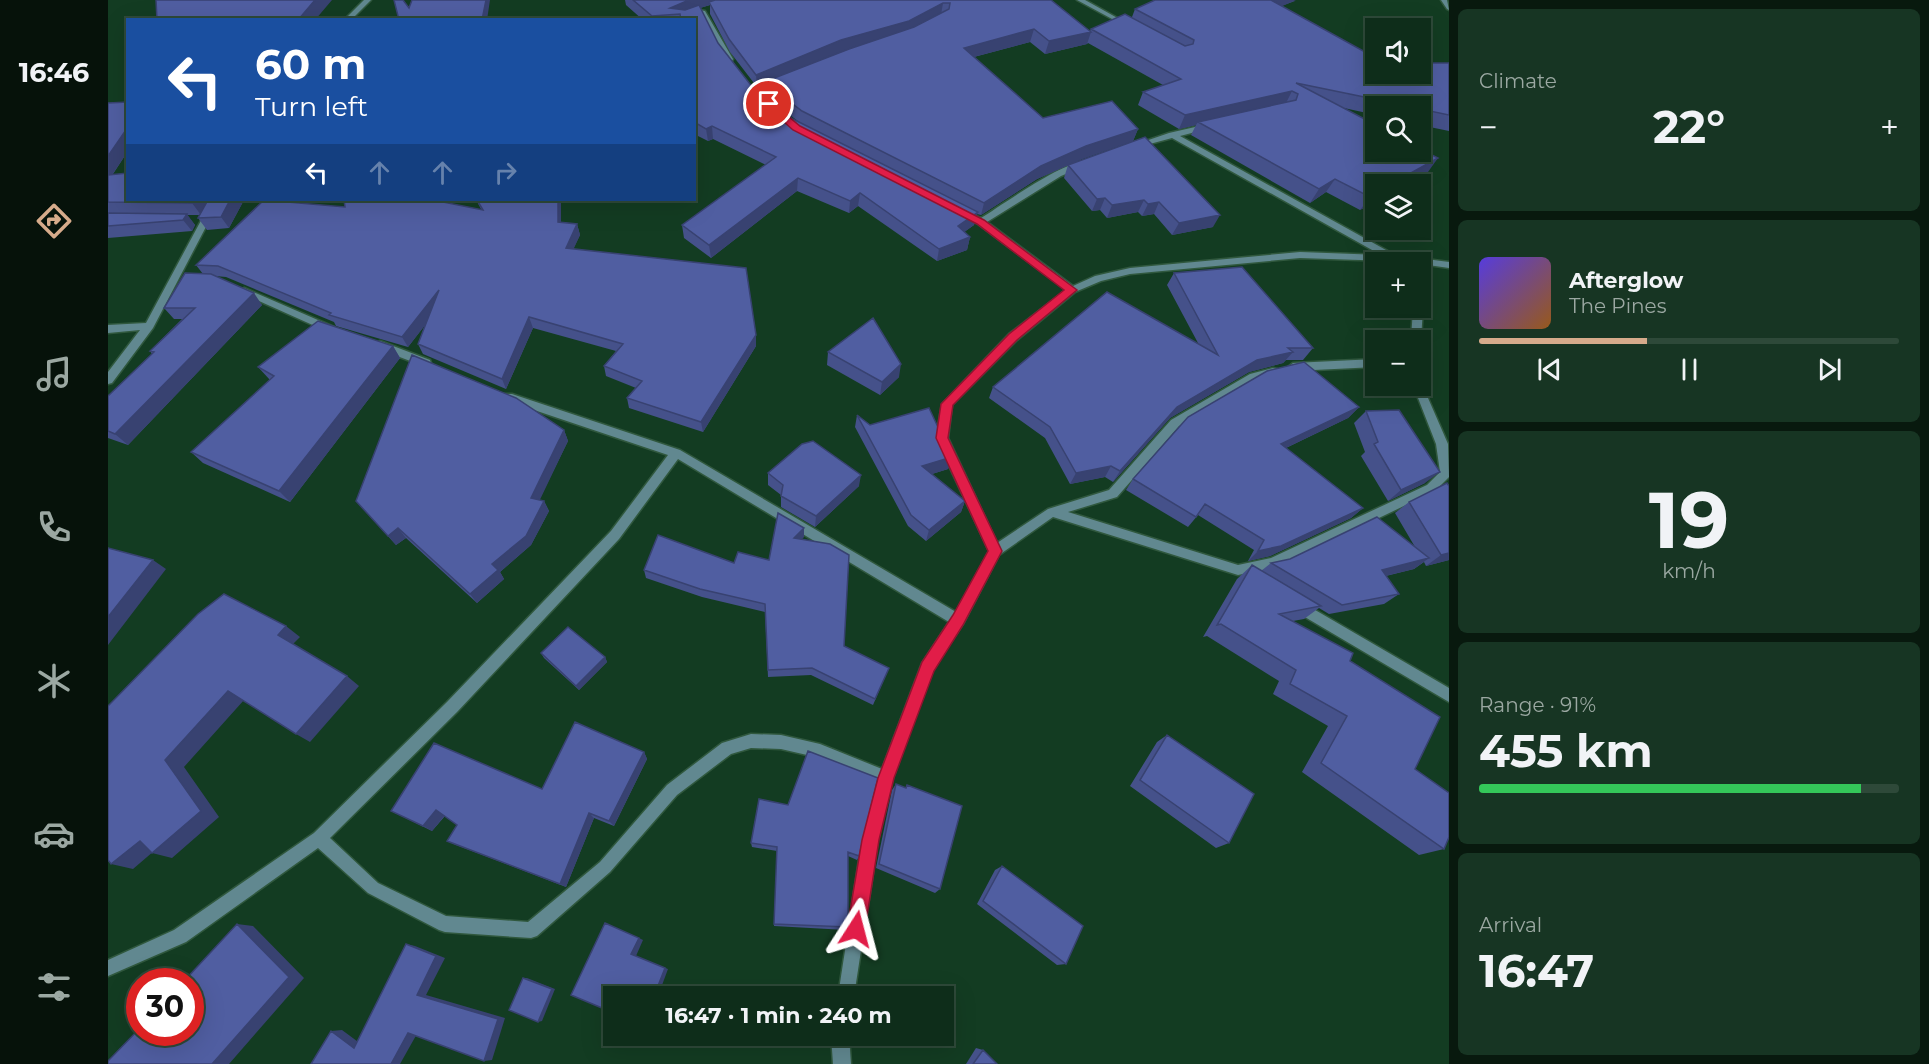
<!DOCTYPE html>
<html lang="en">
<head>
<meta charset="utf-8">
<style>
	body { margin:0; font-family:Montserrat,sans-serif; background:#173523; color:#f1f3f6; height:100vh; display:flex; flex-direction:column; font-size:22px; white-space:nowrap }
	* { box-sizing:border-box; margin:0 }
	p { font-size:20px; color:#9ba8a2 }
	.icon { flex:none; width:33px; height:33px; fill:none; stroke:currentColor; stroke-width:2; stroke-linecap:round; stroke-linejoin:round }
	.map { position:relative; flex:1; overflow:hidden }
	.side { display:flex; flex-direction:column; gap:9px; padding:9px; background:#08190e; width:480px }
	.side>* { flex:none }
	.guide { position:absolute; left:18px; top:18px; width:570px; height:183px; border-radius:0px; box-shadow:0 6px 24px #0002,0 0 0 2px #2e4939; background:#1a4fa0; color:#fff; overflow:hidden }
	.tools { position:absolute; left:1257px; top:18px; display:grid; gap:12px }
	.tools a { display:grid; place-items:center; width:66px; height:66px; border-radius:0px; background:#0e2d1a; box-shadow:0 6px 24px #0002,0 0 0 2px #2e4939; font-size:30px }
	.speed { position:absolute; left:18px; top:968px; display:flex; gap:12px; font-size:30px; font-weight:700; text-align:center }
	.speed>* { display:grid; place-content:center; width:78px; height:78px; border-radius:50%; background:#0e2d1a; box-shadow:0 6px 24px #0002,0 0 0 2px #2e4939; line-height:1 }
	.speed .limit { border:9px solid #d22; background:#fff; color:#111 }
	.pin { position:absolute; display:grid; place-items:center; width:51px; height:51px; color:#fff; margin:-26px; border:3px solid #fff; border-radius:50%; box-shadow:0 2px 6px #0007 }
	.me { position:absolute; width:66px; margin:-33px; rotate:9deg; stroke-linejoin:round; filter:drop-shadow(0 0 4px #0008) }
	.turn { display:flex; align-items:center; gap:21px; height:126px; padding:0 30px; font-size:27px }
	.turn .icon { width:78px; height:78px; stroke-width:2.5 }
	.turn b { display:block; font-size:42px; line-height:51px }
	.lanes { display:flex; align-items:center; height:57px; padding:0 30px; background:#0003; justify-content:center; gap:30px; direction:ltr }
	.lanes .off { opacity:.35 }
	.big { font-size:45px; font-weight:700; line-height:1.1 }
	.side .widget { flex:1; display:flex; flex-direction:column; justify-content:center; gap:9px; min-width:0; padding:0 21px; border-radius:9px; background:#173523 }
	.side .dial { align-items:center; gap:0 }
	.dial b { font-size:78px; line-height:1 }
	.song { display:flex; align-items:center; gap:18px }
	.cover { width:72px; height:72px; border-radius:9px; background:linear-gradient(135deg,hsl(250 70% 55%),hsl(30 70% 35%)) }
	.played { height:6px; border-radius:3px; background:linear-gradient(90deg,#d6ab8b 40%,#2e4939 40%) }
	.keys { display:flex; justify-content:space-around; direction:ltr }
	.heat { display:flex; justify-content:space-between; align-items:center; font-size:33px; direction:ltr }
	.charge { height:9px; border-radius:4px; background:linear-gradient(90deg,#34c759 91%,#2e4939 0) }
	.trip { position:absolute; left:495px; top:986px; width:351px; height:60px; border-radius:0px; background:#0e2d1a; box-shadow:0 6px 24px #0002,0 0 0 2px #2e4939; font-weight:700; line-height:60px; text-align:center }
	main { display:flex; flex:1; min-height:0 }
	.tabs { display:flex; flex-direction:column; width:108px; justify-content:space-around; align-items:center; background:#06120a; color:#9ba8a2 }
	.tabs .icon { width:42px; height:42px }
	.tabs .on { color:#d6ab8b }
	.tabs b { font-size:27px; color:#f1f3f6 }
	.map>svg:first-child { display:block }
	.lines { fill:none; stroke-linecap:round; stroke-linejoin:round }
	.minor-casing { stroke:#30583e; stroke-width:3 }
	.tertiary-casing { stroke:#30583e; stroke-width:3 }
	.minor { fill:#618890; fill-rule:evenodd }
	.tertiary { fill:#618890; fill-rule:evenodd }
	.wall { fill:#45518a; fill-rule:evenodd }
	.shaded-wall { fill:#384271 }
	.building { fill:#505ea1; stroke:#384271; stroke-width:1.5 }
	.route { fill:#e11d48; stroke:#92132f; stroke-width:1.5 }
</style>
</head>
<body>
<main>
<nav class="tabs">
<b>16:46</b>
<svg class="icon on" aria-label="directions" viewBox="0 0 24 24"><path d="M12 3l9 9-9 9-9-9zM9 14v-3h6M13 9l2 2-2 2"/></svg>
<svg class="icon" aria-label="music" viewBox="0 0 24 24"><path d="M9 18V5l10-2v13"/><circle cx="6" cy="18" r="3"/><circle cx="16" cy="16" r="3"/></svg>
<svg class="icon" aria-label="phone" viewBox="0 0 24 24"><path d="M5 4h4l2 5-3 2q2 4 5 5l2-3 5 2v4C11 20 4 13 5 4z"/></svg>
<svg class="icon" aria-label="climate" viewBox="0 0 24 24"><path d="M12 3v18M4 7l16 10M4 17L20 7"/></svg>
<svg class="icon" aria-label="car" viewBox="0 0 24 24"><path d="M5 17H2v-5l4-1 3-4h7l3 4 3 1v5h-3M9 17h6M6 11h13"/><circle cx="7" cy="17" r="2"/><circle cx="17" cy="17" r="2"/></svg>
<svg class="icon" aria-label="filters" viewBox="0 0 24 24"><path d="M4 7h16M4 17h16"/><circle cx="9" cy="7" r="2"/><circle cx="15" cy="17" r="2"/></svg>
</nav>
<div class="map">
<svg width="1341" height="1064" viewBox="0 0 1341 1064">
	<rect width="100%" height="100%" fill="#133c22"/>
	<g class="lines">
		<g class="minor-casing">
			<path id="minor" d="M256 0H263L243 20H236Z
				M969 0H977L1022 25 1017 26Z
				M592 10 597 11 625 59 624 61 617 59 591 11Z
				M1100 124H1103V128L1072 136 1287 255 1341 262V268L1320 265 1317 287 1312 290V262L1192 258 1022 274 993 281 967 292 909 340 844 405 840 438 889 543 940 509 1001 490 1063 420 1142 374 1165 368 1169 369 1170 372 1169 375 1149 380 1071 426 1009 497 960 512 1130 565 1163 558 1319 485 1332 472 1328 444 1310 398 1307 386H1312V380L1317 384 1320 398 1340 444 1341 477 1327 491 1169 567 1130 575 945 517 891 555 855 624 824 670 785 778 770 840 746 996H730L754 840 770 782 712 758 673 749 643 748 623 754 569 795 502 872 429 936 423 938 337 932 331 930 260 893 210 848 78 942 0 976V960L66 930 206 833 339 702 503 531 560 455 396 400 395 397 396 394H404L572 450 848 612 881 551 828 438 834 404 901 334 958 290 870 224 850 214V210H856L873 218C894 205 955 161 977 162V166L953 176 879 222 965 286 987 276 1022 268 1192 252 1273 255 1064 138 1027 148 1023 146 1061 133ZM570 459 841 622 814 663 774 769 712 744 673 735 643 734 614 743 559 785 492 862 420 922 338 916 270 883 222 838 349 712 511 539Z
				M104 200H112L45 328 4 383 0 384V372L32 330 0 333V325L38 323Z
				M136 288 226 327 227 329 222 333 218 331 133 293 131 291Z
				M1312 305 1315 308 1313 340H1303L1305 308H1312Z
				M272 341 322 360 323 363 318 367 268 348 267 345Z
				M1268 359V367L1185 371 1180 367 1185 363Z
				M1190 600 1341 688V702L1185 610 1184 606 1185 602Z
				M723 1035H741L743 1064H725Z"/>
		</g>
		<g class="tertiary-casing">
			<path id="tertiary" d="M1333 0H1339L1341 10 1339 9Z"/>
		</g>
		<use href="#minor" class="minor"/>
		<use href="#tertiary" class="tertiary"/>
	</g>
	<path class="wall" d="M517 0H943L982 31 983 29 1024 17 1027 9 1187 1 1173 6 1268 74 1341 63V131L1312 125V106H1268V115L1236 108 1320 172 1252 210 1218 192 1202 203 1083 135 1088 125 1071 129 1030 105 1035 92 1055 85 980 43 979 44 937 54 922 42 866 57 935 118 1030 129 1025 141 974 159 929 179 873 215 869 214 866 225 856 232 862 237 859 250 829 261 750 206 741 213 689 191 603 258 576 238 574 225 658 165 605 139 600 141 586 134V20H535L518 5ZM602 5V14L622 52 649 87 656 84V95L691 122 685 119 642 84 610 43 592 8Z
		M20 102V151L5 174 20 200H136L121 228 99 230 90 218 92 215H79L87 225 84 231 0 238V103Z
		M1037 137 1105 227 1064 235 1046 214 1034 216 1030 212 999 218 992 210 984 211 956 178 960 165Z
		M368 200H453V222L469 224 472 235 465 249 648 346 595 432 521 408 519 398 528 388 498 376 496 366 508 351 425 328 398 389 315 354 310 344 317 325 300 347 228 326 226 322 118 277 107 276 154 305 20 445 0 438V396L44 354 42 351 74 319H66L56 308 95 274 88 265 237 207 373 209Z
		M1066 273 1205 348 1195 360H1178L1175 363 1141 372 1062 418 1005 482 997 477 962 484 937 438 881 398 885 387 1090 343 1059 285Z
		M285 346 292 358 182 502 95 463 83 452 162 380 150 367Z
		M720 352 791 377 772 395 719 365Z
		M1251 407 1240 418 1178 448 1255 508 1243 518 1162 556 1140 561 1146 550 1090 515 1080 527 1018 490 1025 479Z
		M1258 411 1317 483 1280 501 1253 456 1257 452 1246 423Z
		M749 415 762 425 844 457 840 469 824 474 857 501 853 512 818 541 800 526 747 427Z
		M456 430 460 441 431 500 436 501 441 511 423 545 392 572 396 579 369 603 298 538 288 545 248 501Z
		M660 473 751 486 707 527 673 507V495L660 485Z
		M1341 486V560L1318 566 1316 562 1306 569 1278 576 1291 594 1276 604 1221 614 1211 608 1196 619 1185 621 1242 661 1307 769 1336 849 1311 855 1194 772 1220 726 1165 694 1171 681 1099 636 1095 637 1129 579 1144 565 1153 571 1163 563 1307 547 1287 513 1301 502Z
		M696 537 694 539 736 646 781 668 765 705 703 675 660 677 657 612 594 597 538 578 536 570 661 560Z
		M433 653 497 657 499 662 471 690 436 658Z
		M1059 735 1121 843 1108 848 1022 786 1049 742Z
		M536 752 539 759 506 826 486 818 458 887 348 845 339 841 349 825 337 816 324 831 283 811 434 789Z
		M788 784 798 788 799 785 832 889 827 893 768 868 784 790Z
		M651 799 751 856 749 860 740 856V927L738 930 666 926 669 851 644 847 643 843Z
		M894 866 958 964 949 965 869 904 887 870Z
		M868 1048 875 1050 889 1064H858Z"/>
	<path class="shaded-wall" d="M207 0H224L207 20H190Z
		M378 0H382L379 20H374Z
		M581 0H619L601 2 602 5 572 14 562 8Z
		M1164 0H1188L1156 14Z
		M835 3 833 15 799 33 656 82V84L649 87 648 75 733 40Z
		M926 29 922 42 854 60 856 48Z
		M983 32 979 44 937 54 941 41Z
		M1184 91 1177 105 1090 122 1088 125 1071 129 1077 115Z
		M604 126 605 139 600 141 598 129Z
		M20 127V151L0 181V156Z
		M1030 129 1025 141 974 159 929 179 873 215 876 203 933 166 978 146Z
		M1330 158 1320 172 1297 184H1283Z
		M690 178 689 191 603 258 601 245Z
		M1227 179 1218 192 1202 203 1211 189Z
		M752 193 750 206 741 213 742 201Z
		M1268 193V201L1252 210 1262 197Z
		M997 198 992 210 984 211 989 199Z
		M86 200H102L93 215 84 203Z
		M122 200H136L121 228 113 217Z
		M450 200H453V233L450 222Z
		M1036 200 1030 212 999 218 1004 205Z
		M1051 202 1046 214 1034 216 1040 204Z
		M870 212 866 225 847 239 850 226Z
		M79 214 87 225 84 231 75 220Z
		M1112 215 1105 227 1064 235 1071 223Z
		M469 224 472 235 461 259 458 248Z
		M862 237 859 250 829 261 831 249Z
		M331 290 336 301 300 347 294 337Z
		M146 293 154 305 20 445 7 434Z
		M421 317 425 328 398 389 394 379Z
		M648 335V346L595 432 593 422Z
		M285 346 292 358 182 502 171 491Z
		M1185 352 1175 363 1141 372 1062 418 1005 482 1012 471 1069 407 1149 360Z
		M793 364 791 377 772 395 774 382Z
		M1251 407 1240 418 1163 455 1173 444Z
		M456 430 460 441 428 508 423 498Z
		M844 457 840 469 811 478 814 466Z
		M1003 466 997 477 962 484 968 473Z
		M1332 472 1317 483 1280 501 1293 490Z
		M753 475 751 486 707 527 708 516Z
		M436 501 441 511 423 545 392 572 396 579 369 603 362 594 384 564Z
		M857 501 853 512 818 541 821 530Z
		M1255 508 1243 518 1162 556 1140 561 1150 551Z
		M290 528 298 538 288 545 280 536Z
		M696 528V537L686 546V538Z
		M1341 553V560L1318 566 1333 555Z
		M1321 558 1306 569 1260 580 1274 570Z
		M45 560 58 569 0 645V617Z
		M178 626 192 637 184 645 170 635Z
		M497 657 499 662 471 690 468 686Z
		M239 676 251 686 202 742 188 734Z
		M120 691 136 700 76 767 111 817 64 858 44 853 46 851 25 869 3 864 32 841 57 760Z
		M536 752 539 759 506 826 501 821Z
		M328 810 337 815 324 831 315 826Z
		M481 813 486 818 458 887 452 884Z
		M129 924 145 926 196 978 121 1064H104Z
		M531 938 535 940 528 956 560 969 550 996H546L523 954Z
		M298 944 307 946 337 958 318 995 397 1018 384 1060 376 1061 309 995Z
		M415 978H419L447 989 434 1021 430 1022Z
		M234 1030 257 1047 246 1048 223 1031Z
		M310 1032 292 1064H283L300 1033Z"/>
	<path class="building" d="M48 0H207L190 20H49Z
		M286 0H295L301 8 304 0H378L374 20H291Z
		M525 0H581L562 8 577 10 591 5 610 43 642 84 685 119 870 212 850 226 862 237 831 249 752 193 742 201 690 178 601 245 574 225 668 157 604 126 598 129 586 122V20H573L572 14 544 16Z
		M607 0H943L983 32 941 41 926 29 856 48 935 118 1004 101 1030 129 978 146 933 166 876 203 694 111 656 82 741 49 806 27 841 9 842 3H835L801 21 733 40 648 75 621 39 601 2Z
		M1047 0H1164H1163L1268 58V74H1312V63H1341V115L1312 109V106H1300L1188 83 1268 125V152H1312V149L1330 158 1283 184H1268V193L1262 197 1227 179 1211 189 1090 122 1188 100 1190 94 1184 91 1077 115 1035 92 1073 79 983 29 1017 14 1077 46 1085 44 1086 40 1027 9Z
		M20 102V127L0 156V103Z
		M1037 137 1112 215 1071 223 1051 202 1040 204 1036 200 1004 205 997 198 989 199 960 165Z
		M20 173V200H86L84 203 0 202V175Z
		M100 200H122L113 217 90 218Z
		M156 200 237 207 236 200H325L375 210 369 200H450V222L469 224 458 248 638 268 648 335 593 422 519 398 534 381 496 366 515 344 421 317 394 379 310 344 331 290 294 337 221 315 223 313 110 266 88 265Z
		M0 213 79 214 75 220 0 226Z
		M1134 267 1205 348H1180L1185 352 1149 360 1069 407 1012 471 1003 466 968 473 942 427 885 387 999 292 1110 355 1066 273Z
		M77 273 103 274 146 293 7 434 0 431V396L46 352 42 351 87 308H56Z
		M765 318 793 364 774 382 720 352Z
		M210 321 285 346 171 491 83 452 166 376 150 367Z
		M304 355 408 398 456 430 423 498 436 501 418 536 384 564 390 570 362 594 290 528 280 536 248 501Z
		M1196 362 1251 407 1173 444 1255 508 1173 546 1150 551 1156 540 1097 504 1088 517 1025 479 1080 417 1159 371Z
		M821 408 844 457 814 466 857 501 821 530 803 515 749 415 762 425Z
		M1291 410 1332 472 1293 490 1266 444 1270 442 1258 411Z
		M705 441 753 475 708 516 673 496 675 485 660 473 694 444Z
		M1339 483 1341 486V553L1333 555 1301 502Z
		M670 513 696 528 686 538 722 544 741 555 736 646 781 668 767 699 704 668 660 670 657 604 592 589 536 570 550 535 626 563 630 552 661 560Z
		M1269 517 1321 558 1274 570 1291 594 1234 605 1163 563 1182 559Z
		M0 548 45 560 0 617Z
		M1144 565 1213 606 1171 614 1245 653 1242 661 1332 717 1307 769 1341 793V837L1336 849 1213 763 1239 716 1182 684 1188 670 1113 624 1109 625Z
		M116 594 178 626 170 635 239 676 188 734 120 691 57 760 93 811 44 853 32 841 3 864 0 860V706L90 614Z
		M460 627 497 657 468 686 433 653Z
		M467 722 536 752 501 821 481 813 452 884 339 841 349 825 328 810 315 826 283 811 326 743 434 789Z
		M1059 735 1146 794 1121 843 1032 780Z
		M700 751 770 778 751 856 740 852V927L666 924 669 847 643 843 651 799 680 805Z
		M788 784 798 788 799 785 854 806 832 889 771 864Z
		M894 866 975 926 958 964 875 901Z
		M497 923 531 938 523 954 557 968 546 996H506V1013L463 995Z
		M129 924 181 977 104 1064H0V1061L32 1028V1032H82V981H76Z
		M298 944 328 956 309 995 390 1019 376 1061 300 1033 283 1064H203L223 1031 246 1048Z
		M415 978 444 989 430 1022 401 1010Z
		M875 1050 889 1064H865Z"/>
	<path class="route" d="M658 103H664L692 126 876 220 969 290 909 340 845 405 840 438 894 551 855 625 826 671 786 778 771 840 757 929 755 936 748 938 742 936 739 929 754 840 770 778 814 662 845 615 880 551 828 438 833 404 901 334 956 290 869 224 685 130 658 106Z"/>
</svg>
<div class="tools">
<a><svg class="icon" aria-label="sound" viewBox="0 0 24 24"><path d="M4 9h4l5-4v14l-5-4H4zM17 9q2 3 0 6"/></svg></a>
<a><svg class="icon" aria-label="search" viewBox="0 0 24 24"><circle cx="10" cy="10" r="6"/><path d="M15 15l6 6"/></svg></a>
<a><svg class="icon" aria-label="layers" viewBox="0 0 24 24"><path d="M12 4l9 5-9 5-9-5zM3 14l9 5 9-5"/></svg></a>
<a>+</a>
<a>−</a>
</div>
<div class="speed"><div class="limit">30</div></div>
<div class="pin" style="left:661px;top:104px;background:#d93025"><svg class="icon" aria-label="arrive" viewBox="0 0 24 24"><path d="M6 21V4h12l-3 4 3 4H6"/></svg></div>
<svg class="me" style="left:748px;top:929px" viewBox="-20 -20 40 40"><path d="M0-17L14 15 0 8-14 15z" fill="#e11d48" stroke="#fff" stroke-width="4"/></svg>
<div class="trip">16:47 · 1 min · 240 m</div>
<div class="guide">
<div class="turn"><svg class="icon" aria-label="left" viewBox="0 0 24 24"><path d="M17 20v-9H6M10 6l-5 5 5 5"/></svg><div><b>60 m</b>Turn left</div></div>
<div class="lanes"><svg class="icon" aria-label="left" viewBox="0 0 24 24"><path d="M17 20v-9H6M10 6l-5 5 5 5"/></svg><svg class="icon off" aria-label="ahead" viewBox="0 0 24 24"><path d="M12 20V5M6 11l6-6 6 6"/></svg><svg class="icon off" aria-label="ahead" viewBox="0 0 24 24"><path d="M12 20V5M6 11l6-6 6 6"/></svg><svg class="icon off" aria-label="right" viewBox="0 0 24 24"><path d="M7 20v-9h11M14 6l5 5-5 5"/></svg></div>
</div>
</div>
<section class="side">
<div class="widget"><p>Climate</p>
<div class="heat"><a>−</a><b class="big">22°</b><a>+</a></div>
</div>
<div class="widget">
<div class="song"><i class="cover"></i><div><b>Afterglow</b><p>The Pines</p></div></div>
<div class="played"></div>
<div class="keys"><svg class="icon" aria-label="previous" viewBox="0 0 24 24"><path d="M18 5L8 12l10 7zM5 5v14"/></svg><svg class="icon" aria-label="pause" viewBox="0 0 24 24"><path d="M8 5v14M16 5v14"/></svg><svg class="icon" aria-label="next" viewBox="0 0 24 24"><path d="M6 5l10 7-10 7zM19 5v14"/></svg></div>
</div>
<div class="widget dial"><b>19</b><p>km/h</p></div>
<div class="widget"><p>Range · 91%</p><b class="big">455 km</b><div class="charge"></div></div>
<div class="widget"><p>Arrival</p><b class="big">16:47</b></div>
</section>
</main>
</body>
</html>
